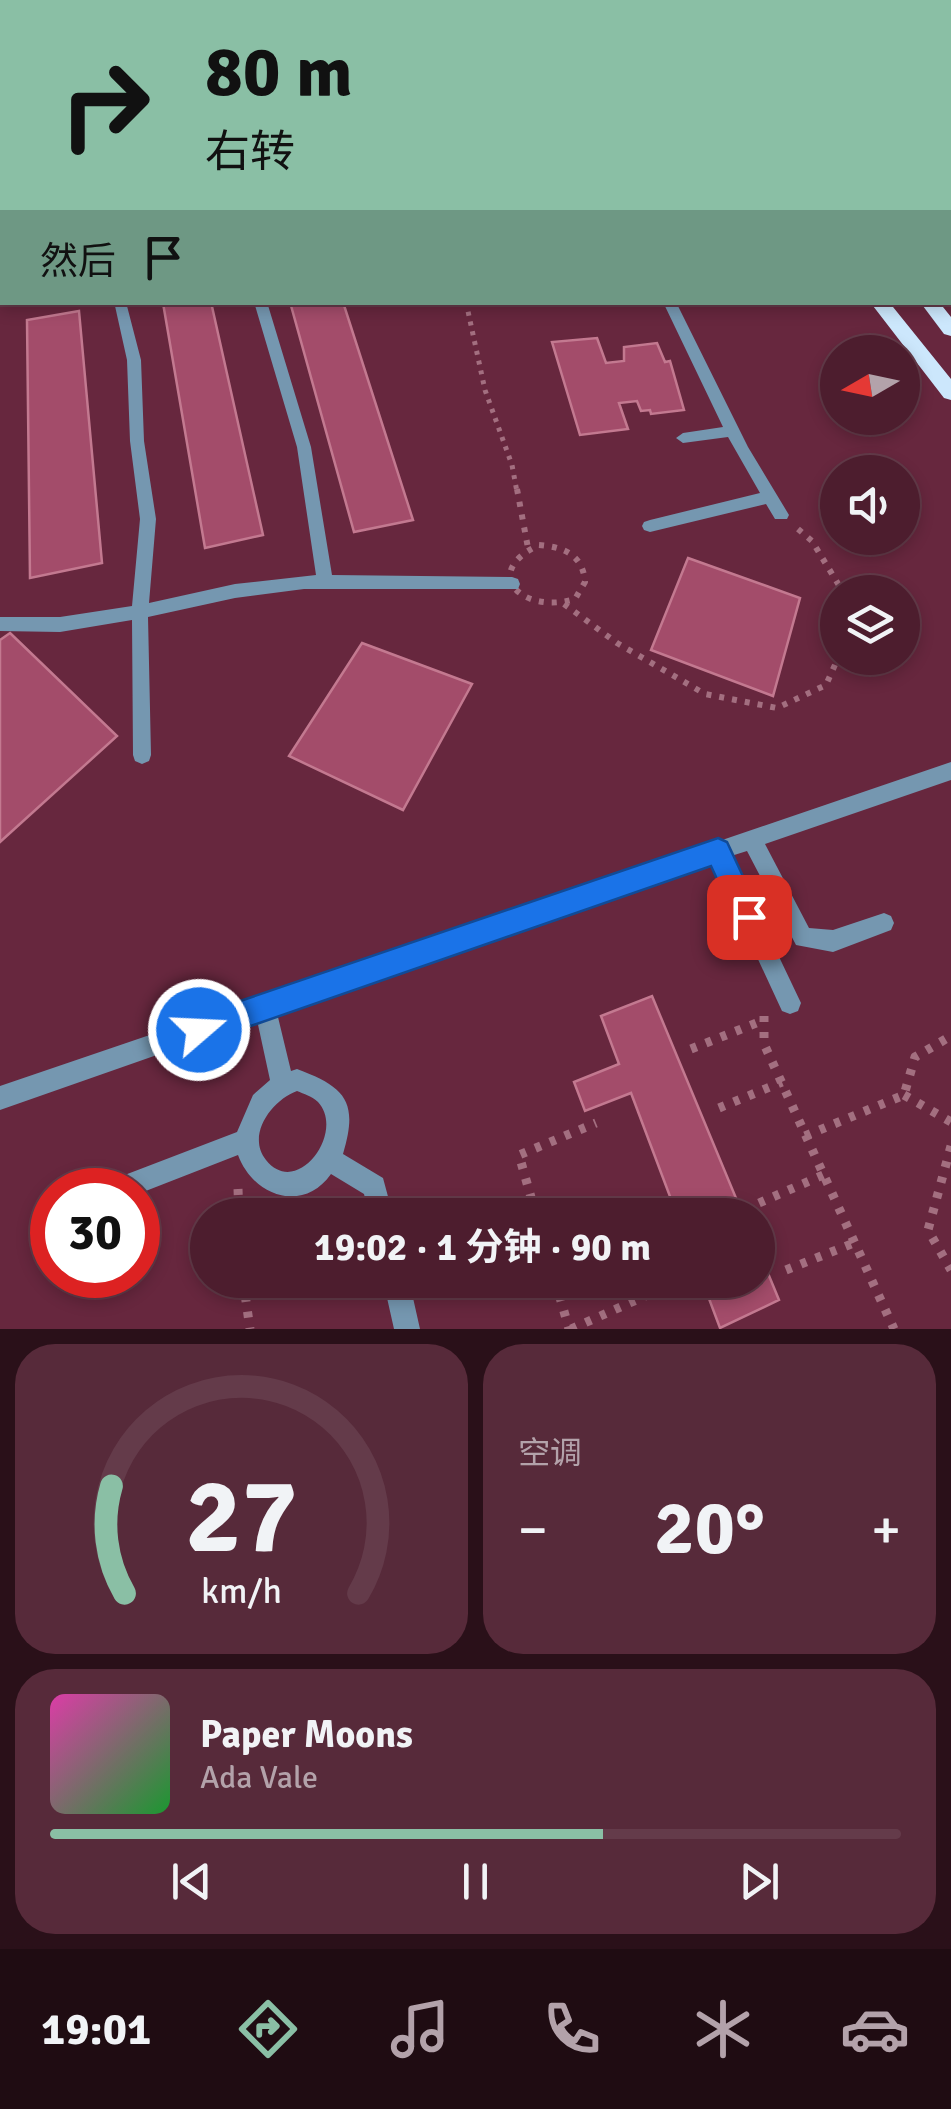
<!DOCTYPE html>
<html lang="zh">
<head>
<meta charset="utf-8">
<style>
	body { margin:0; font-family:Signika,"Noto Sans SC",sans-serif; background:#572a3a; color:#f1f3f6; height:100vh; display:flex; flex-direction:column; font-size:38px; white-space:nowrap }
	* { box-sizing:border-box; margin:0 }
	p { font-size:32px; color:#b3a2aa }
	.icon { flex:none; width:55px; height:55px; fill:none; stroke:currentColor; stroke-width:2; stroke-linecap:round; stroke-linejoin:round }
	.map { position:relative; height:1329px; overflow:hidden }
	.drawer { display:flex; flex-direction:column; gap:15px; padding:15px; background:#2a1019; flex:1 }
	.drawer>* { flex:none }
	.top-card { position:absolute; left:0px; top:0px; width:952px; height:305px; box-shadow:0 5px 15px #0003,0 0 0 2px #643b4a; background:#8abfa5; color:#111; overflow:hidden }
	.needle { width:65px; rotate:261deg }
	.controls { position:absolute; left:820px; top:335px; display:grid; gap:20px }
	.controls a { display:grid; place-items:center; width:100px; height:100px; border-radius:50%; background:#4d1d2e; box-shadow:0 5px 15px #0003,0 0 0 2px #643b4a; font-size:50px }
	.speed { position:absolute; left:30px; top:1168px; display:flex; gap:20px; font-size:50px; font-weight:700; text-align:center }
	.speed>* { display:grid; place-content:center; width:130px; height:130px; border-radius:50%; background:#4d1d2e; box-shadow:0 5px 15px #0003,0 0 0 2px #643b4a; line-height:1 }
	.speed .limit { border:15px solid #d22; background:#fff; color:#111 }
	.pin { position:absolute; display:grid; place-items:center; width:85px; height:85px; color:#fff; margin:-42px; border-radius:20px; box-shadow:0 5px 15px #0006 }
	.me { position:absolute; width:110px; margin:-55px; rotate:71deg; stroke-linejoin:round; filter:drop-shadow(0 0 8px #0008) }
	.turn { display:flex; align-items:center; gap:35px; height:210px; padding:0 40px; font-size:45px }
	.turn .icon { width:130px; height:130px; stroke-width:2.5 }
	.turn b { display:block; font-size:70px; line-height:85px }
	.then { display:flex; align-items:center; height:95px; padding:0 40px; background:#0003; gap:20px; font-size:38px }
	.big { font-size:75px; font-weight:700; line-height:1.1 }
	.drawer .tile { flex:1; display:flex; flex-direction:column; justify-content:center; gap:15px; min-width:0; padding:0 35px; border-radius:40px; background:#572a3a }
	.drawer .dial { align-items:center; gap:0 }
	.dial svg { height:260px; overflow:visible; fill:none; stroke:#643b4a; stroke-width:7; stroke-linecap:round; text-anchor:middle }
	.dial text { fill:#f1f3f6; stroke:none }
	.song { display:flex; align-items:center; gap:30px }
	.cover { width:120px; height:120px; border-radius:15px; background:linear-gradient(135deg,hsl(320 70% 55%),hsl(130 70% 35%)) }
	.played { height:10px; border-radius:5px; background:linear-gradient(90deg,#8abfa5 65%,#643b4a 65%) }
	.keys { display:flex; justify-content:space-around; direction:ltr }
	.heat { display:flex; justify-content:space-between; align-items:center; font-size:55px; direction:ltr }
	.drawer .tiles { flex:1; display:grid; gap:15px; grid-template-columns:1fr 1fr }
	.tile:last-child { grid-column:span 2 }
	.trip { position:absolute; left:190px; top:1198px; width:585px; height:100px; border-radius:50px; background:#4d1d2e; box-shadow:0 5px 15px #0003,0 0 0 2px #643b4a; font-weight:700; line-height:100px; text-align:center }
	.tab-bar { display:flex; height:160px; justify-content:space-around; align-items:center; background:#1f0c12; color:#b3a2aa }
	.tab-bar .icon { width:70px; height:70px }
	.tab-bar .selected { color:#8abfa5 }
	.tab-bar b { font-size:45px; color:#f1f3f6 }
	.map>svg:first-child { display:block }
	.building { fill:#a34c6a; stroke:#c37990; stroke-width:2.5 }
	.lines { fill:none; stroke-linecap:round; stroke-linejoin:round }
	.path-far2 { stroke:#a36f80; stroke-width:5; stroke-dasharray:4 6; stroke-linecap:butt }
	.path-far1 { stroke:#a36f80; stroke-width:6; stroke-dasharray:5 8; stroke-linecap:butt }
	.path { stroke:#a36f80; stroke-width:9; stroke-dasharray:6 10; stroke-linecap:butt }
	.minor { fill:#7597b0; fill-rule:evenodd }
	.major { fill:#cce7fc; fill-rule:evenodd }
	.route { fill:#1a73e8; stroke:#114b97; stroke-width:2.5 }
</style>
</head>
<body>
<div class="map">
<svg width="951" height="1329" viewBox="0 0 951 1329">
	<rect width="100%" height="100%" fill="#67273e"/>
	<path class="building" d="M211 302 263 535 205 548 163 303Z
		M290 302H343L413 520 354 532Z
		M79 311 102 563 30 578 27 320Z
		M597 338 606 363 624 361V347L657 343 665 362 670 361 684 410 651 414 650 410 641 411 637 401 619 403 628 429 580 435 552 342Z
		M688 558 800 598 773 696 651 650Z
		M10 633 117 736 0 842V640Z
		M362 643 472 684 403 810 289 756Z
		M652 996 743 1215H677L631 1093 585 1111 574 1082 619 1064 601 1016Z
		M758 1249 779 1300 720 1328 702 1280H758Z"/>
	<g class="lines">
		<path class="path-far2" d="M466 302 485 390 512 465 517 492"/>
		<path class="path-far1" d="M517 489 528 548
			M798 529 812 541 843 592
			M539 545C564 547 583 555 585 582L575 599C523 615 479 573 539 545Z
			M564 604 617 643 705 694 777 708 826 685 838 658"/>
		<path class="path" d="M764 1016V1044L894 1329
			M691 1049 764 1020
			M904 1095 951 1122
			M719 1108 782 1082
			M805 1136 904 1095 915 1057 951 1036
			M951 1146 928 1230 951 1270
			M238 1189 239 1215
			M759 1203 823 1175
			M536 1215 519 1155 596 1123
			M786 1270 854 1243
			M243 1280 250 1329
			M555 1280 569 1329
			M571 1329 652 1293"/>
		<path class="minor" d="M96 0H104V2H96Z
			M130 0H138V2H130Z
			M798 0H808L809 2H800Z
			M950 55H951V62H950Z
			M2 278V289L0 290V279Z
			M123 302 127 306 141 360 144 441 156 519 149 603 235 584 316 575 297 447 254 302H267L311 447 332 575 512 577 518 579 520 584 518 589H304L235 598 148 617 151 755 149 761 142 764 135 761 133 755 132 620 60 632 0 631V617H60L132 606 140 519 130 441 127 360 115 306Z
			M663 302H676L748 447 789 515 787 519H775L766 504 650 532 644 530 642 526 644 522 650 520 760 493 728 437 683 443 676 438 683 433 723 427Z
			M951 762V780L765 844 809 928 833 930 884 913 891 916 894 923 891 930 833 952 796 945 747 851 731 856 801 1003 798 1011 790 1014 782 1011 713 862 277 1013 291 1071 297 1069C345 1087 359 1101 343 1154L383 1178 393 1215H369L364 1194 331 1174C303 1214 253 1196 238 1155L138 1194V1190H106L109 1181 237 1132 253 1095 270 1080 257 1020 0 1110V1086ZM297 1091C304 1094 312 1096 318 1102 346 1132 297 1199 266 1160 246 1135 272 1100 297 1091Z
			M52 1204V1228L45 1231 36 1228 33 1219 36 1210Z
			M383 1280H409L420 1329H394Z"/>
		<path class="major" d="M641 0H654L655 2H642Z
			M679 0H692L693 2H680Z
			M870 302H889L951 379V400L944 398Z
			M920 302H939L951 317V336L944 334Z"/>
	</g>
	<path class="route" d="M718 838 727 842 762 917 759 927 749 930 739 927 711 866 199 1044 189 1040 185 1030 189 1020 199 1015Z"/>
</svg>
<div class="controls">
<a><svg class="needle" viewBox="-14 -14 28 28"><path d="M0-13l5 13h-10z" fill="#e53935"/><path d="M0 13l5-13h-10z" fill="#b3a2aa"/></svg></a>
<a><svg class="icon" aria-label="sound" viewBox="0 0 24 24"><path d="M4 9h4l5-4v14l-5-4H4zM17 9q2 3 0 6"/></svg></a>
<a><svg class="icon" aria-label="layers" viewBox="0 0 24 24"><path d="M12 4l9 5-9 5-9-5zM3 14l9 5 9-5"/></svg></a>
</div>
<div class="speed"><div class="limit">30</div></div>
<div class="pin" style="left:749px;top:917px;background:#d93025"><svg class="icon" aria-label="arrive" viewBox="0 0 24 24"><path d="M6 21V4h12l-3 4 3 4H6"/></svg></div>
<svg class="me" style="left:199px;top:1030px" viewBox="-20 -20 40 40"><circle r="17" fill="#1a73e8" stroke="#fff" stroke-width="3"/><path d="M0-11L8 9 0 5-8 9z" fill="#fff"/></svg>
<div class="trip">19:02 · 1 分钟 · 90 m</div>
<div class="top-card">
<div class="turn"><svg class="icon" aria-label="right" viewBox="0 0 24 24"><path d="M7 20v-9h11M14 6l5 5-5 5"/></svg><div><b>80 m</b>右转</div></div>
<div class="then">然后<svg class="icon" aria-label="arrive" viewBox="0 0 24 24"><path d="M6 21V4h12l-3 4 3 4H6"/></svg></div>
</div>
</div>
<section class="drawer">
<div class="tiles">
<div class="tile dial"><svg viewBox="0 0 100 80">
<path d="M14 69A42 42 0 1 1 86 69"/>
<path d="M14 69A42 42 0 0 1 10 36" stroke="#8abfa5"/>
<text x="50" y="56" font-size="32" font-weight="700">27</text>
<text x="50" y="72" font-size="11">km/h</text>
</svg></div>
<div class="tile"><p>空调</p>
<div class="heat"><a>−</a><b class="big">20°</b><a>+</a></div>
</div>
<div class="tile">
<div class="song"><i class="cover"></i><div><b>Paper Moons</b><p>Ada Vale</p></div></div>
<div class="played"></div>
<div class="keys"><svg class="icon" aria-label="previous" viewBox="0 0 24 24"><path d="M18 5L8 12l10 7zM5 5v14"/></svg><svg class="icon" aria-label="pause" viewBox="0 0 24 24"><path d="M8 5v14M16 5v14"/></svg><svg class="icon" aria-label="next" viewBox="0 0 24 24"><path d="M6 5l10 7-10 7zM19 5v14"/></svg></div>
</div>
</div>
</section>
<nav class="tab-bar">
<b>19:01</b>
<svg class="icon selected" aria-label="directions" viewBox="0 0 24 24"><path d="M12 3l9 9-9 9-9-9zM9 14v-3h6M13 9l2 2-2 2"/></svg>
<svg class="icon" aria-label="music" viewBox="0 0 24 24"><path d="M9 18V5l10-2v13"/><circle cx="6" cy="18" r="3"/><circle cx="16" cy="16" r="3"/></svg>
<svg class="icon" aria-label="phone" viewBox="0 0 24 24"><path d="M5 4h4l2 5-3 2q2 4 5 5l2-3 5 2v4C11 20 4 13 5 4z"/></svg>
<svg class="icon" aria-label="climate" viewBox="0 0 24 24"><path d="M12 3v18M4 7l16 10M4 17L20 7"/></svg>
<svg class="icon" aria-label="car" viewBox="0 0 24 24"><path d="M5 17H2v-5l4-1 3-4h7l3 4 3 1v5h-3M9 17h6M6 11h13"/><circle cx="7" cy="17" r="2"/><circle cx="17" cy="17" r="2"/></svg>
</nav>
</body>
</html>
